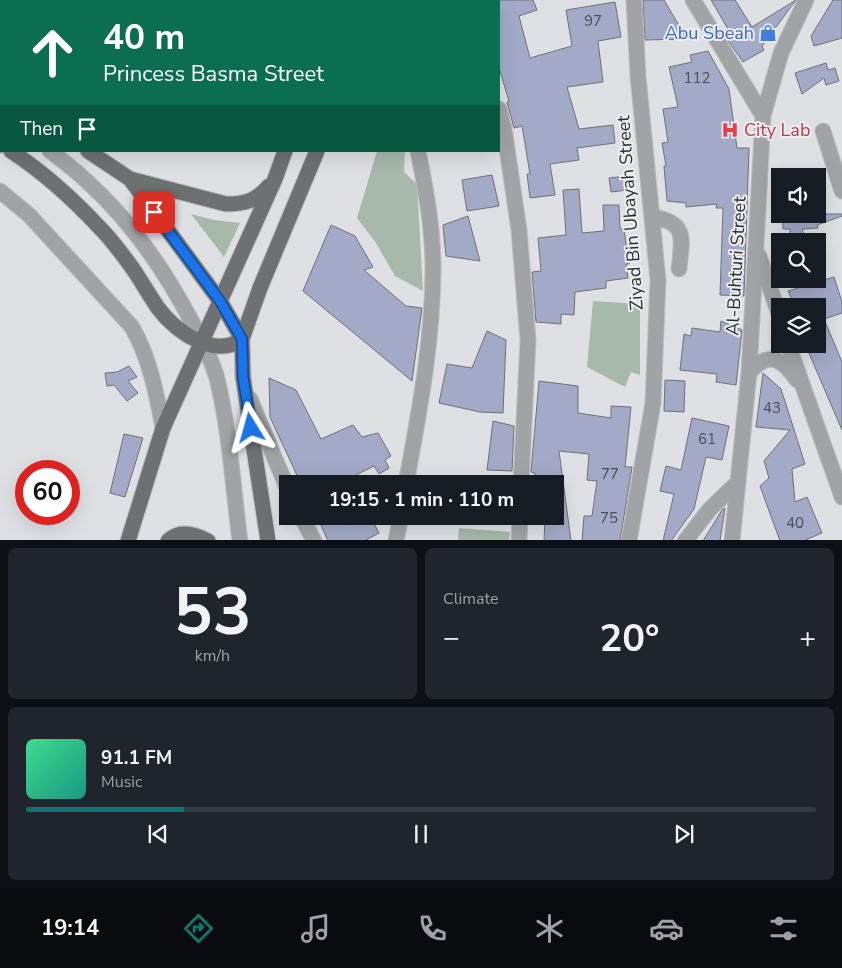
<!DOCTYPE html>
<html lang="en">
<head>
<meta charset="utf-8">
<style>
	body { margin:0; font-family:"Nunito Sans",sans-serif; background:#20242c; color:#f1f3f6; height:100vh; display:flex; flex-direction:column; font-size:19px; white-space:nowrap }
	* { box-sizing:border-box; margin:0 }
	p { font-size:16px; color:#9ea1a6 }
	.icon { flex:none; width:28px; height:28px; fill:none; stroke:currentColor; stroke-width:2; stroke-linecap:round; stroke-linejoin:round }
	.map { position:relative; height:540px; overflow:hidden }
	.sheet { display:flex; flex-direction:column; gap:8px; padding:8px; background:#0d0f14; flex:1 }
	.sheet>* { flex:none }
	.banner { position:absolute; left:0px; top:0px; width:500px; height:152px; box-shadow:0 5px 20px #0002; background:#0b6e4f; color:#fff; overflow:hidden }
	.tools { position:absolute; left:771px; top:168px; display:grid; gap:10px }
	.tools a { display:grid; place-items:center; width:55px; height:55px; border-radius:0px; background:#171b24; box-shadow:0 5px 20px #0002; font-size:25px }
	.speed { position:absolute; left:15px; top:460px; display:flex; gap:10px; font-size:25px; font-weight:700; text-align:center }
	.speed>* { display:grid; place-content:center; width:65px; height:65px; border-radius:50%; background:#171b24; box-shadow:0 5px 20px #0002; line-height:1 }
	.speed .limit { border:8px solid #d22; background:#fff; color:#111 }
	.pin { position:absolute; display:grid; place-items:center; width:42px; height:42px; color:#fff; margin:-21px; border-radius:10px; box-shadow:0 2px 8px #0006 }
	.me { position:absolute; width:55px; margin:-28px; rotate:352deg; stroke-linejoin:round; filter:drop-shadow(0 0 4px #0008) }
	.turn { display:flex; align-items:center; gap:18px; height:105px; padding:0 20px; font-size:22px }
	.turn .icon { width:65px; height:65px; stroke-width:2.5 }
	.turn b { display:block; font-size:35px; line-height:42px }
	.then { display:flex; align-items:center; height:48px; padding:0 20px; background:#0003; gap:10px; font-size:19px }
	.big { font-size:38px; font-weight:700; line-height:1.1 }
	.sheet .widget { flex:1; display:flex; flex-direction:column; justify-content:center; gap:8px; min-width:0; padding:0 18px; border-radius:8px; background:#20242c }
	.sheet .dial { align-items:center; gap:0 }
	.dial b { font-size:65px; line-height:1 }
	.song { display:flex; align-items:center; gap:15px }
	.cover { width:60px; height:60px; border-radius:8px; background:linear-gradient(135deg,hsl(150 70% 55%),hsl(170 70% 35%)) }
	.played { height:5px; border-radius:2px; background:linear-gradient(90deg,#0f766e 20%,#363941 20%) }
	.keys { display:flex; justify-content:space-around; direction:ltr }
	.heat { display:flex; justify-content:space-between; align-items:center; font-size:28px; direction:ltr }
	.sheet .tiles { flex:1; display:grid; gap:8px; grid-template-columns:1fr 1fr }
	.widget:last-child { grid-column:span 2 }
	.trip { position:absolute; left:279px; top:475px; width:285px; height:50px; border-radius:0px; background:#171b24; box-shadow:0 5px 20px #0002; font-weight:700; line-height:50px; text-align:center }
	.dock { display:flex; height:80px; justify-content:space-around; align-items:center; background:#090b0e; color:#9ea1a6 }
	.dock .icon { width:35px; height:35px }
	.dock .current { color:#0f766e }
	.dock b { font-size:22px; color:#f1f3f6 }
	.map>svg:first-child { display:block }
	.green { fill:#a6b9ab }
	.building { fill:#a3aac8; stroke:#707074 }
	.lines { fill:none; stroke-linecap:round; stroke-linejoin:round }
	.minor-casing { stroke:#bcbdc0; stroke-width:17 }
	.major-casing { stroke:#bcbdc0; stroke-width:17 }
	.minor { stroke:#a2a3a5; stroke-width:15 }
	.major { stroke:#6e7072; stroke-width:15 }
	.route-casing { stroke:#114b97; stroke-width:12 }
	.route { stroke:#1a73e8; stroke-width:9 }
	.labels { text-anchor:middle; stroke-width:4; stroke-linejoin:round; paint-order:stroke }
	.number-label { font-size:15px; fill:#4c4e57 }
	.shop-label { font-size:18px; fill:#366cbe; stroke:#ecedf1; text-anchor:end }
	.health-label { font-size:18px; fill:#be3a42; stroke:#ecedf1; text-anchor:start }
	.street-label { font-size:18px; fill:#2f2f31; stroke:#ecedf1 }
</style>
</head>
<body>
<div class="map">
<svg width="842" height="541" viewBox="0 0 842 541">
	<rect width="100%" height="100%" fill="#dfe0e4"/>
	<path class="green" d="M123 0H284L125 1Z
		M377 151H405L404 172 417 184 423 291 395 276 376 243 357 218Z
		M191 214 214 220 240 223 224 257Z
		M593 301 640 304V375L631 372 625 387 587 367Z
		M459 528 510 532 509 540H458Z"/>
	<path class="building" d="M499 0H533L537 10 519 16 530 58 572 46 566 10 615 2 621 37 598 41 603 82 567 87 579 129 613 125 615 143 577 148 579 160 550 164 555 195 530 198 527 174H530L522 126 514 128 507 102 509 101 499 68Z
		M643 0H664L687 39 645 40Z
		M711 0H735L752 27 796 0 762 46 764 50 743 62 727 39 724 31 728 29Z
		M833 0H842V38L814 46 811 36Z
		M708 51 729 89 737 148H749L744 296 720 295 723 208H716L717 204 686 207V203L667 201 664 166H666L662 143 668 142 663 109 678 107 669 67 692 62 690 55Z
		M826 63 828 70 835 68 839 81 826 85 824 78 802 94 795 73Z
		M492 175 499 206 467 211 462 180Z
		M626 176 627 190 611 192 609 178Z
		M579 189 582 233 604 231 603 205H619L620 229H624L629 264H626L628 278 606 281V288L575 292 574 315 561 314V324L536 322 532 272 541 271 538 238 566 235 563 190Z
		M782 214H842V216L817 225 818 228 802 229 804 234H790V229H783Z
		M468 216 480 261 446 256 443 225Z
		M331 225 355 236 373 267 364 270 406 306 422 308 412 381 303 291Z
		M834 277 842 302V313L824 319 842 362V430L805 344H818V306H795L788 291Z
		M721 321 742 330 736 385 716 382 717 374 680 370 684 334 691 336 692 328 720 332Z
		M487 331 506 340 503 413 480 412 439 403 447 364 472 368Z
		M129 366 137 377 128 381 138 393 127 401 114 385 107 386 105 373 117 372Z
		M763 373 781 389 805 464 792 469 795 502 807 497 822 533 803 541H780L760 486 769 478 764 461 790 430 756 427Z
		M269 378 296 390 321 439 353 425 362 437 378 433 391 456 385 460 389 468 379 474 374 466 338 484H301L270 417Z
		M665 380 685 381 684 412 664 411Z
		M539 381 578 386V413L611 418V406L631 407 625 467H632L620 541H582L584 516H592L597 481 587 480 589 454 559 451 571 541H544L545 516H555V484H533L535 473 531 472Z
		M692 418 729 426 722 460 706 457 694 509 671 541H663L674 494 660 491 666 466 681 470Z
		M493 421 514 426 512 471 487 470Z
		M124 434 143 438 125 497 110 493Z
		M725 508 720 541H703L722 510Z
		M317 516H344L348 525 370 516 379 533 364 541H328Z"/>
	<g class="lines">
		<g class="minor-casing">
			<path id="minor" d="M370 0V1
				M468 0V1
				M693 0 763 116
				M499 109 504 128 519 230 528 340 521 484
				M0 116H1
				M823 131 842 191
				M50 151C113 197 157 255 193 324 202 342 214 363 218 383 230 434 233 488 240 541
				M0 191 29 215 132 327C150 359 156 392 163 428
				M652 217C688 222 682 239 679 269
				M759 256 780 317
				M788 344 842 497
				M749 373C768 350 782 358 797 380
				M250 399 288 490
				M406 484C419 413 433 341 433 268 433 229 426 190 418 151
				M301 516 314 541
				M396 541 401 516
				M519 541 520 516
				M629 541 653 403 658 280 638 76 634 0
				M685 541 710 509 737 483
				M732 541 749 373 763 116 781 53 806 0"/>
		</g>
		<g class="major-casing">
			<path id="major" d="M318 0V1
				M346 1V0
				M0 84 1 85
				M0 144 1 145
				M11 151C43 172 73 199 100 228 112 240 123 255 133 269 142 282 149 295 158 308 174 330 214 360 242 339L260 288 317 151
				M88 151 130 179 220 301 242 339 243 377 268 541
				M130 179 226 204C245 204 256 201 269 186
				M128 541 163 428 275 179 285 151
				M168 541C180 529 195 534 208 541"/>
		</g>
		<use href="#minor" class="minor"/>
		<use href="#major" class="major"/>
	</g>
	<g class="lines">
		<g class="route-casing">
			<path id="route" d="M154 212 220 301 242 339 243 377 251 428"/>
		</g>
		<use href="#route" class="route"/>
	</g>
	<defs>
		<g id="shop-bare" transform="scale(1.35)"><path d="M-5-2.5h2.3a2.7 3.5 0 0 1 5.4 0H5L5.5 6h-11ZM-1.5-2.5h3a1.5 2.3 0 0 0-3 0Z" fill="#3f7fe0" stroke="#ecedf1" stroke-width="2.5" paint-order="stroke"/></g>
		<g id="hospital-bare" transform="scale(1.35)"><path d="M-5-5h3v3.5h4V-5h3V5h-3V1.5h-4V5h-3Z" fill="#e0444e" stroke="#ecedf1" stroke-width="2.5" paint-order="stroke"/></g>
	</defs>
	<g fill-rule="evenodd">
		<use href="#shop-bare" x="768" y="33"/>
		<use href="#hospital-bare" x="730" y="130"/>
	</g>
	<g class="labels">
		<g class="number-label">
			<text x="593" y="26">97</text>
			<text x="697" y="83">112</text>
			<text x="772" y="413">43</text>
			<text x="707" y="444">61</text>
			<text x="610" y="479">77</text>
			<text x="609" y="523">75</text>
			<text x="795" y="528">40</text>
		</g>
		<g class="shop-label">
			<text x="754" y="39">Abu Sbeah</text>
		</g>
		<g class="health-label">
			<text x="744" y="136">City Lab</text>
		</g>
		<g class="street-label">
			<text transform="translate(630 213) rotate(-94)" y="6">Ziyad Bin Ubayah Street</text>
			<text transform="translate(736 266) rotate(-87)" y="6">Al-Buhturi Street</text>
		</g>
	</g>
</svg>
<div class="tools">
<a><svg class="icon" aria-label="sound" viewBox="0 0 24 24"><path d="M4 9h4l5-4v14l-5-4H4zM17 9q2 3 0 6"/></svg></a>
<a><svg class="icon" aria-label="search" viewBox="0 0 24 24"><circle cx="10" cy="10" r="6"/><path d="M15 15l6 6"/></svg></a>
<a><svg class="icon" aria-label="layers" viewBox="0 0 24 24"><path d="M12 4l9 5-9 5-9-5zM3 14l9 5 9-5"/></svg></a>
</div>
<div class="speed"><div class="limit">60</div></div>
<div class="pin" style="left:154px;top:212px;background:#d93025"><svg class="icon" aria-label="arrive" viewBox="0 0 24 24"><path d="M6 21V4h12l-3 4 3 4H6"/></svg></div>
<svg class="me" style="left:251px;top:428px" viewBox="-20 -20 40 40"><path d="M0-17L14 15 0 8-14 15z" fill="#1a73e8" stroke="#fff" stroke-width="4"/></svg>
<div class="trip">19:15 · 1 min · 110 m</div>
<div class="banner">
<div class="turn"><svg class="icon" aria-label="ahead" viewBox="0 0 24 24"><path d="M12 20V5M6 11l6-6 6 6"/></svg><div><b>40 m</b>Princess Basma Street</div></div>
<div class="then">Then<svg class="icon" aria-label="arrive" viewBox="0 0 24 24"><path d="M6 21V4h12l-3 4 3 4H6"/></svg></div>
</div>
</div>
<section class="sheet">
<div class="tiles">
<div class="widget dial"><b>53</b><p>km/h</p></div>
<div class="widget"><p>Climate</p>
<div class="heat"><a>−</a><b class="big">20°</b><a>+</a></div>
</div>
<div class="widget">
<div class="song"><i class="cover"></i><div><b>91.1 FM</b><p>Music</p></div></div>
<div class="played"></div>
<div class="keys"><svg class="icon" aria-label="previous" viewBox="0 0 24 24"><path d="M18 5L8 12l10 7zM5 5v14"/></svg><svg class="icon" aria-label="pause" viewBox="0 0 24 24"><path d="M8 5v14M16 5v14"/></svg><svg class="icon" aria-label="next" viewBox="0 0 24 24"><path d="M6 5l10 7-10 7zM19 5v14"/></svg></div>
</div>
</div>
</section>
<nav class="dock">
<b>19:14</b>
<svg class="icon current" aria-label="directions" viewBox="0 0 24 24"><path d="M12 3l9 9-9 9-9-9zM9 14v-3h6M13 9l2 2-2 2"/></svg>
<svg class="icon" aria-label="music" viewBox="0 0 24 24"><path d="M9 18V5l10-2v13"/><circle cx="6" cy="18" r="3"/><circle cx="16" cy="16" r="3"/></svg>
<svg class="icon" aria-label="phone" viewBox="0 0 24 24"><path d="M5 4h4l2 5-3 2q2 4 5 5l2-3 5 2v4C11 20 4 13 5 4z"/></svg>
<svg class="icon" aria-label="climate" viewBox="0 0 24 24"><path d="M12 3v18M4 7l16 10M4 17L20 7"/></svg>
<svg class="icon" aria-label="car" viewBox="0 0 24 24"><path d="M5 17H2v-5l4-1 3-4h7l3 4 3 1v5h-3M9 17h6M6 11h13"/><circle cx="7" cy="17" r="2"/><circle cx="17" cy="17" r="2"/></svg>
<svg class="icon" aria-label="filters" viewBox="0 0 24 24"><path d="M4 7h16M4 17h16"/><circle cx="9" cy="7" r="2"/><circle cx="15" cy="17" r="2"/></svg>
</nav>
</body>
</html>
